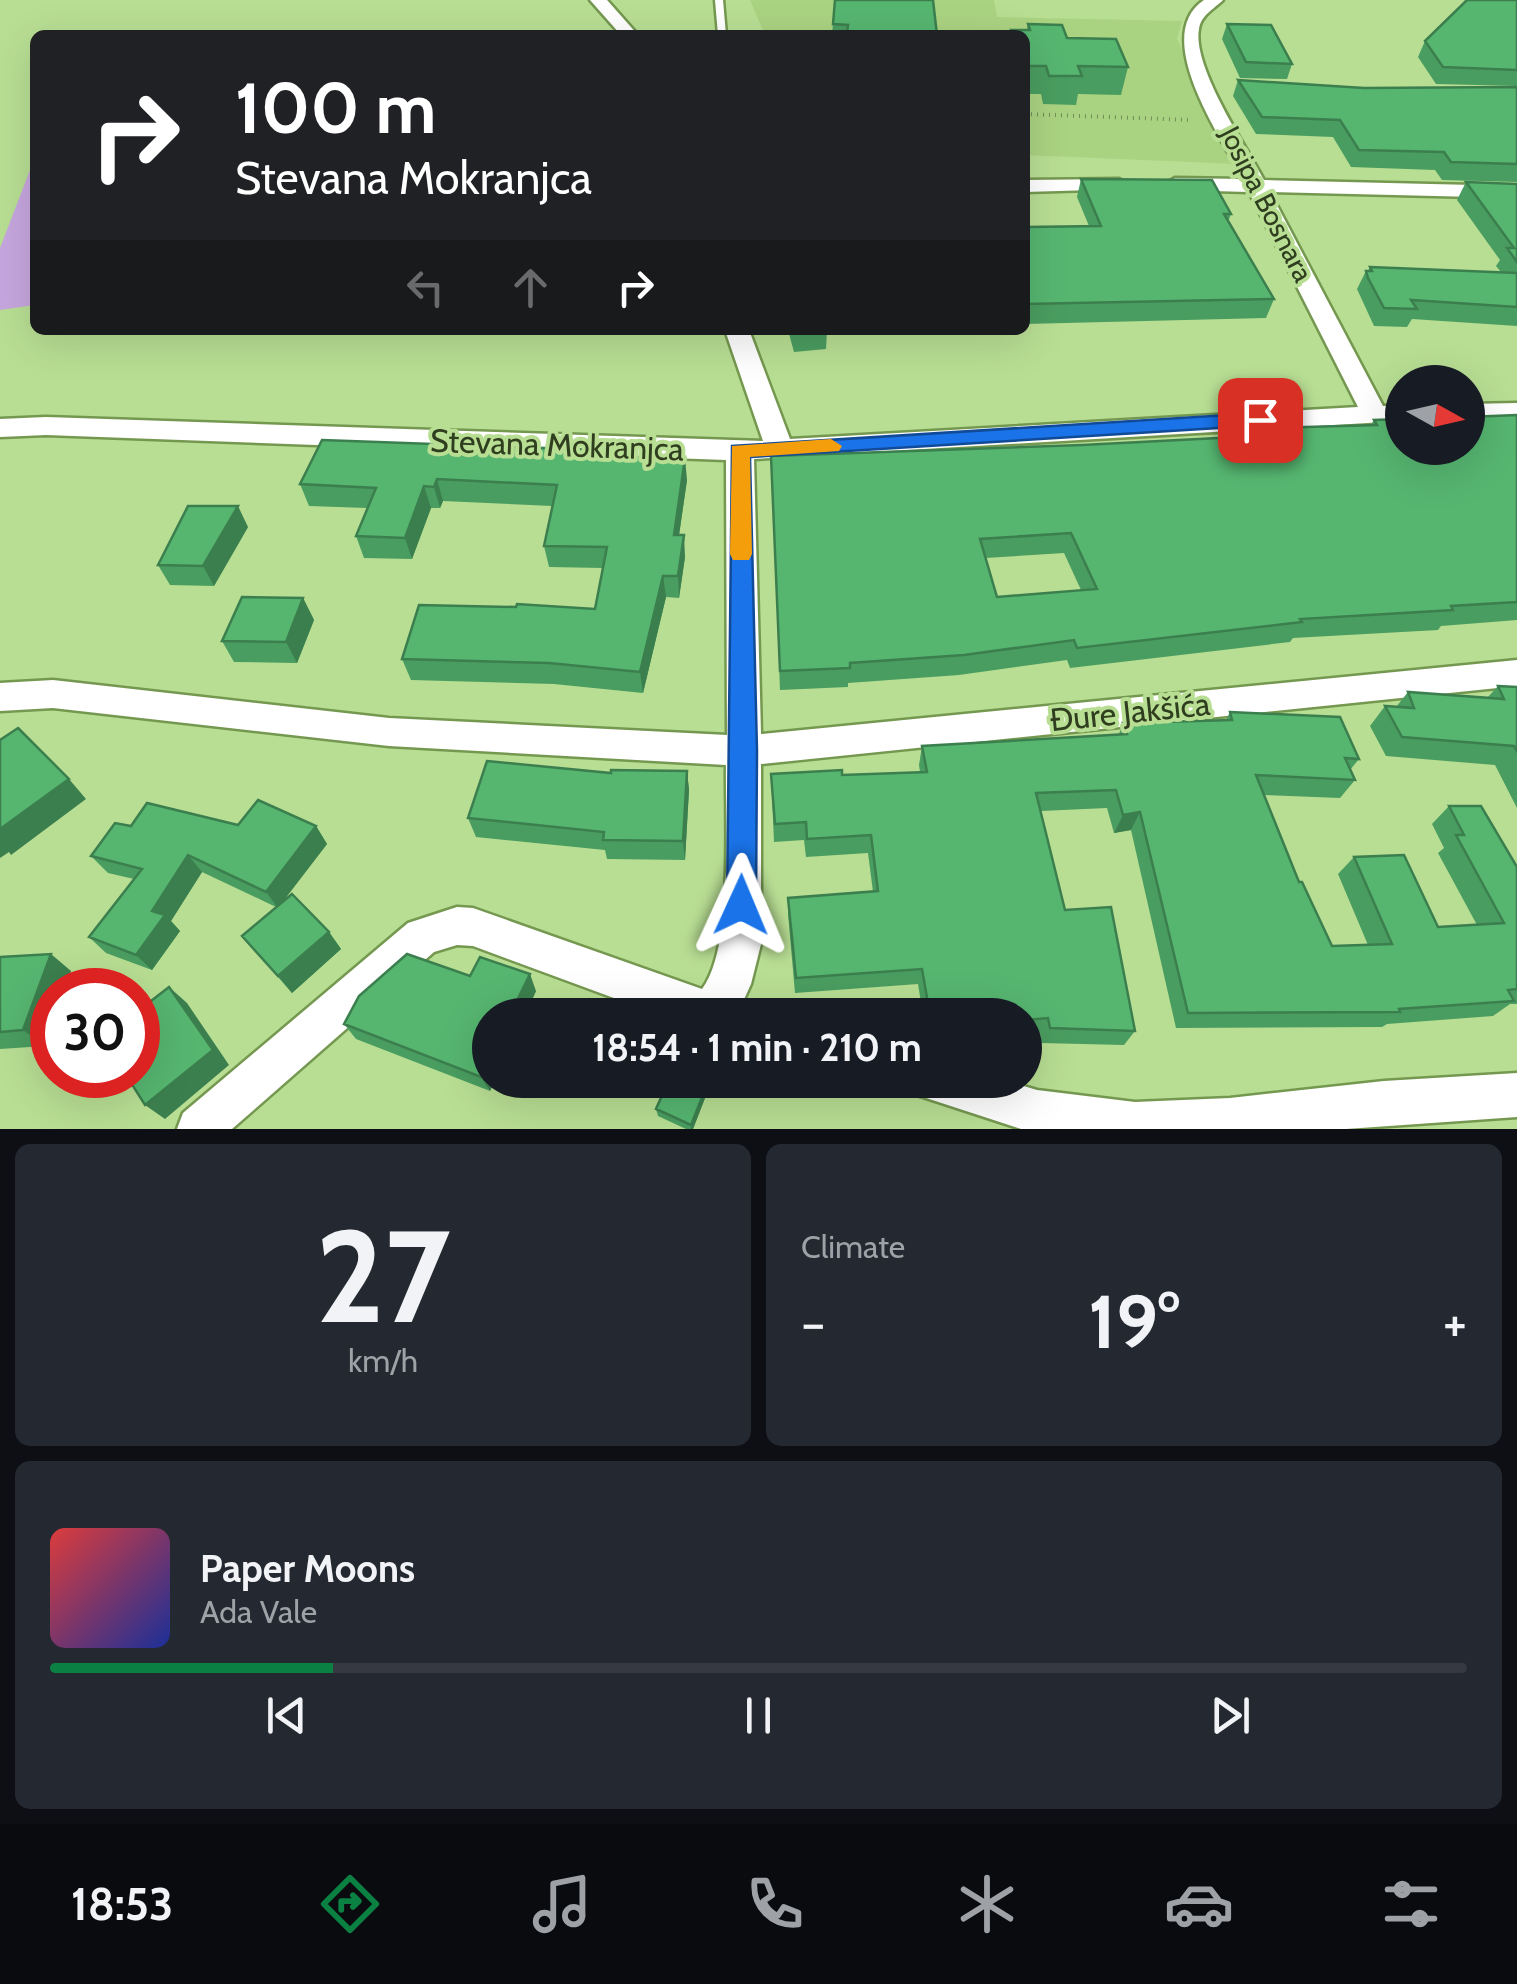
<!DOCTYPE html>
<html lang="en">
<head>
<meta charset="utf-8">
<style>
	body { margin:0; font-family:Cabin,sans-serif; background:#242831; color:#f1f3f6; height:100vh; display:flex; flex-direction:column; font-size:38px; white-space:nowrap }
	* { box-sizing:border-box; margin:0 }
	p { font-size:32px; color:#9ea1a6 }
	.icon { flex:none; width:55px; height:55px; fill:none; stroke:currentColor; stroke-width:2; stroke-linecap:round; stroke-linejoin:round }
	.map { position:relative; height:1129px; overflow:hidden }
	.side { display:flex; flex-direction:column; gap:15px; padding:15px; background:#0d0f14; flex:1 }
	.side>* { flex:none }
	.hud { position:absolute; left:30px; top:30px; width:1000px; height:305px; border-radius:15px; box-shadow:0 10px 40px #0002; background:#202124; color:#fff; overflow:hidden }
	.needle { width:65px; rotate:98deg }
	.controls { position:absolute; left:1385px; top:365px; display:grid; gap:20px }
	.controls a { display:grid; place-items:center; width:100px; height:100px; border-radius:50%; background:#171b24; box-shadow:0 10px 40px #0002; font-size:50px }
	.speed { position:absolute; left:30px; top:968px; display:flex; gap:20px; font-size:50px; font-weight:700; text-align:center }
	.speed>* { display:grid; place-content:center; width:130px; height:130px; border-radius:50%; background:#171b24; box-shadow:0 10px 40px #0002; line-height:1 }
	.speed .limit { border:15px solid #d22; background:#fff; color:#111 }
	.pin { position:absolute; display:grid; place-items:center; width:85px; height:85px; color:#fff; margin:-42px; border-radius:20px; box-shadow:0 5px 15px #0006 }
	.me { position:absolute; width:110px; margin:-55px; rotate:1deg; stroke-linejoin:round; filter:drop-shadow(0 0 8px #0008) }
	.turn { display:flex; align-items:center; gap:35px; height:210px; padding:0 40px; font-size:45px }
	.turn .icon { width:130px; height:130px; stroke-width:2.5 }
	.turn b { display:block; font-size:70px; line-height:85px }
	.lanes { display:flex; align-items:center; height:95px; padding:0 40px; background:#0003; justify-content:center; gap:50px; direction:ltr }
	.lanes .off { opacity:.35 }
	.big { font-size:75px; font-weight:700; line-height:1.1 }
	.side .widget { flex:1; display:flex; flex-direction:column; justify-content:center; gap:15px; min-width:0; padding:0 35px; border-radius:15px; background:#242831 }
	.side .dial { align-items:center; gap:0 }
	.dial b { font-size:130px; line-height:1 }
	.song { display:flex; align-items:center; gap:30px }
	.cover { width:120px; height:120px; border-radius:15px; background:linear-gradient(135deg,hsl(0 70% 55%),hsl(230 70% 35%)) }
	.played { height:10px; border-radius:5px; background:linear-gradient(90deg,#0b8043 20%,#363941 20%) }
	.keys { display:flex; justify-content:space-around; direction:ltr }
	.heat { display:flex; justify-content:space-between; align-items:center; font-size:55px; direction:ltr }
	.side .tiles { flex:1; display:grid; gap:15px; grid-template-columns:1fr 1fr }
	.widget:last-child { grid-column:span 2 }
	.trip { position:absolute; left:472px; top:998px; width:570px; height:100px; border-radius:50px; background:#171b24; box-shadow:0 10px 40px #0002; font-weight:700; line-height:100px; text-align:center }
	.menu { display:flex; height:160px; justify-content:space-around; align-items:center; background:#090b0e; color:#9ea1a6 }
	.menu .icon { width:70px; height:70px }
	.menu .current { color:#0b8043 }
	.menu b { font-size:45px; color:#f1f3f6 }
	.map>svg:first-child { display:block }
	.built { fill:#aad381 }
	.green { fill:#c6a6de }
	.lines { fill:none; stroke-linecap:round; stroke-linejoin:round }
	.lane-casing { stroke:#759850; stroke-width:5 }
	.street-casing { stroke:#759850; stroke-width:5 }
	.path { stroke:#718c57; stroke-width:4; stroke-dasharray:1 5; stroke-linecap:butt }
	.lane { fill:#fff; fill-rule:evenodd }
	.street { fill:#fff; fill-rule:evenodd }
	.wall { fill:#4a9d60; fill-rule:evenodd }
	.shaded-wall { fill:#3c7f4e }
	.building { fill:#56b670; stroke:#3c7f4e; stroke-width:2.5; fill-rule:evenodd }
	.route { fill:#1a73e8; stroke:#114b97; stroke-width:2.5 }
	.slow { fill:#f59e0b }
	.labels { text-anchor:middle; stroke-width:8; stroke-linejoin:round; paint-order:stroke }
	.far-street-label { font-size:28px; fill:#2f3e1f; stroke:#b8de93 }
	.street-label { font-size:32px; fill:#2f3e1f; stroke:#b8de93 }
</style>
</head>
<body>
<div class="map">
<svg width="1517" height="1129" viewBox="0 0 1517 1129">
	<rect width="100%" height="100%" fill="#b8de93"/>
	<path class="built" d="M750 0H994L997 17 1182 21 1177 39 1237 164 1025 155V35H765Z"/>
	<path class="green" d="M35 157V305L0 310V248Z"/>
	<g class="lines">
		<g class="lane-casing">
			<path id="lane" d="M715 0H723L726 35H718Z"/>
		</g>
		<g class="street-casing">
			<path id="street" d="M590 0H607L638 35H621Z
				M1204 0H1223C1214 9 1201 15 1199 29 1192 67 1246 146 1264 180L1517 186V198L1270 192 1383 406 1402 405V421L754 459 761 734 1517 660V686L761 764V944L751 984 737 1015H660L473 946 457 945 434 952 232 1129H177L183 1113 408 923 457 907 473 908 702 989C734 947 725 821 726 765L389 746 53 708 0 711V683L53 680 389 718 727 735 726 460 46 435 0 437V419L46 417 763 441 725 330H749L790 439 1358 407 1249 192 1175 190 1165 184 1175 178 1243 179C1221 137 1150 36 1204 0Z
				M1119 179 1129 185 1126 189 1025 192V180Z
				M1517 403V419L1468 420V404Z
				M1517 1073V1117L1346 1129H1021L917 1095 911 1080H1003L1037 1090 1135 1102 1230 1098 1384 1081Z"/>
		</g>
		<path class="path" d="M1025 114 1192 120"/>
		<use href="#lane" class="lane"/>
		<use href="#street" class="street"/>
	</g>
	<path class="wall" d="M835 0 937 35H832Z
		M1517 0V86L1436 84 1418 57 1425 41Z
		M1028 24 1067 38 1128 67 1121 95 1078 94 1076 105 1043 104 1041 94H1025V35H1010L1011 30H1027Z
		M1227 24 1292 64 1287 79 1240 78 1222 39Z
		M1238 80 1364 88 1517 87V182L1442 180 1435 170 1351 167 1333 137 1256 134 1233 96Z
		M1081 179 1231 214 1228 222 1274 299 1266 318 1025 324V227L1089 226 1077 197Z
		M1466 182 1517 184V326L1412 319 1407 327 1374 326 1357 289 1366 271H1368L1370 267 1501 272 1496 266 1500 260 1457 200Z
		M788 330H827L826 349 794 352Z
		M1517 415V620L1441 626 1438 630 1293 638 1290 642 1070 668 1067 660 959 675 848 683V687L780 690 771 456 1082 445 1230 437 1233 429 1371 425 1374 420ZM1064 553 1081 590 997 597 986 558Z
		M602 450 603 456 687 480 679 535 685 557 679 598 666 597 643 693 554 684 411 680 402 659 595 609 603 568 549 567 544 546 552 506 443 501 440 508H431L412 559 364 558 356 536 367 508 309 506 300 484Z
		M248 527 214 586 170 585 158 565Z
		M303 598 314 620 297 663 234 662 222 641Z
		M1498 686 1517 687V808L1495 765 1386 756 1370 726 1385 706 1396 707 1408 692 1488 697Z
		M1230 712 1359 759 1350 770 1355 780 1340 798 1264 795 1299 882 1332 946 1368 945 1338 874 1354 857 1438 927 1477 925 1438 853 1444 848 1432 824 1449 806 1517 867V1004H1510L1493 1016 1387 1024 1382 1027 1176 1028 1131 830 1114 833 1107 808 1041 811 1065 910 1135 1031 1124 1045 1041 1043 1040 1033 1025 1034V1015H923L918 984 795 993 788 914V898L873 892 868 853 806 857 804 840 774 842 771 774 842 775 920 772 919 765 922 746 1119 734 1123 723 1226 720Z
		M687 771 689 790 685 860 607 859 605 850 476 837 468 818 611 773Z
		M238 825 316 826 327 844 283 901 329 932 341 949 292 993 242 936 276 907 202 872 171 921 180 931 152 970 106 953 89 937 134 879 108 873 91 856 131 826Z
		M0 957 71 971 64 990H52L45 1046 0 1049Z
		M536 991 490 1091 356 1039 344 1024Z
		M712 1080 693 1129H686L658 1116 656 1109Z"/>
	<path class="shaded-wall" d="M685 458 687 480 676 556 674 535Z
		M437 479 443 501 440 508 434 487Z
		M424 486 431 508 412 559 405 538Z
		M238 506 248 527 214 586 203 566Z
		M684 535 685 557 679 598 678 576Z
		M663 576 666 597 643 693 640 672Z
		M303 598 314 620 297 663 286 642Z
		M687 771 689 790 685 860 683 841Z
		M69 779 86 799 11 855 9 852 0 858V829Z
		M1140 812 1131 830 1114 833 1123 815Z
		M316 826 327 844 278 908 266 892Z
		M188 855 202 872 171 921 180 931 152 970 136 955 152 911Z
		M329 932 341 949 292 993 278 976Z
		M51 954 71 971 64 990H52V1024L45 1046 23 1030Z
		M530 974 536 991 525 1015H510Z
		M169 987 187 1003 229 1065 165 1119 145 1105Z
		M490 1058V1080H495L490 1091 481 1077Z
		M709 1080H712L693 1129H691V1125Z"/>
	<path class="building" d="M835 0H933L937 35H847L848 25 833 24Z
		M1467 0H1517V70L1443 67 1425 41Z
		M1028 24 1062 25 1067 38 1116 39 1128 67 1078 66 1082 76H1049L1046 66H1025V35H1012L1011 30H1030Z
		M1227 24 1271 25 1292 64 1246 62Z
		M1238 80 1364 88 1517 87V164L1451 162 1444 152 1359 150 1340 120 1262 117Z
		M1081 179 1212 180 1231 214H1224L1274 299 1025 304V227L1101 226Z
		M1466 182 1517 184V262L1507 248H1514Z
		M1370 267 1517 273V307L1411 300 1417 309 1384 308 1368 278 1366 271H1372Z
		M1517 415V602L1451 606 1453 610 1300 619 1302 622 1077 648 1074 640 964 655 850 663V668L780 671 771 456 1082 445 1237 437 1233 429 1377 425 1374 420 1402 419V448H1468V417ZM1071 533 1097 589 997 597 980 539Z
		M322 440 602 450 601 456 685 458 674 535H684L678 576H663L640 672 549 663 402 659 419 605 516 607 517 604 595 609 607 547 544 546 557 485 437 479 434 487 424 486 405 538 356 536 376 488 300 484Z
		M188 506H238L203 566 158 565Z
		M242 597 303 598 286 642 222 641Z
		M1498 686 1517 687V751L1514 746 1402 737 1385 706 1414 708 1408 692 1504 699Z
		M1230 712 1340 717 1359 759 1345 758 1355 780 1256 775 1299 882H1302L1332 946 1392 944 1354 857 1404 855 1438 927 1504 923 1456 835H1464L1449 806H1481L1517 867V989L1508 990 1514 1001 1399 1009 1400 1012 1188 1013 1140 812 1123 815 1116 790 1036 793 1065 910 1111 907 1135 1031 1050 1028 1048 1018 1025 1020V1015H930L922 969 796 978 788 898 878 891 871 835 807 839 806 822 775 824 771 774 842 770V775L927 772 922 746 1127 734 1123 723 1232 720Z
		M18 728 69 779 0 829V740Z
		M487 761 611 773V770L687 771 683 841 603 840 604 832 468 818Z
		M258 800 316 826 266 892 188 855 152 911 165 915 136 955 89 937 142 869 91 856 115 823 131 826 147 803 238 825Z
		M292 894 329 932 278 976 242 936Z
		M51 954 23 1030 0 1032V957Z
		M407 954 470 976 480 957 530 974 510 1015H490V1058L481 1077 344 1024 359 996Z
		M169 987 213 1050 145 1105 126 1075H138V1011Z
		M669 1080H709L691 1125 656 1109Z"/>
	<path class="route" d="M1260 413 1270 420 1267 425 750 457 757 751 756 905 752 915 741 919 731 915 727 905 732 446Z"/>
	<path class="slow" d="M831 439 842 446 839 451 750 457 752 554 749 560H733L730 554 732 446Z"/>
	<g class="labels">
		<g class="far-street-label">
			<text transform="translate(1267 204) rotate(63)" y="10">Josipa Bosnara</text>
		</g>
		<g class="street-label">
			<text transform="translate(557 445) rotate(2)" y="11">Stevana Mokranjca</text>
			<text transform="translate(1130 712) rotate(-6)" y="11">Đure Jakšića</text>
		</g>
	</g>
</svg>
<div class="controls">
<a><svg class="needle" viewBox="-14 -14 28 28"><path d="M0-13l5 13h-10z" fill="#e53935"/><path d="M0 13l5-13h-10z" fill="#9ea1a6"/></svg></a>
</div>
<div class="speed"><div class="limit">30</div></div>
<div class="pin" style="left:1260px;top:420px;background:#d93025"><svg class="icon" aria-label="arrive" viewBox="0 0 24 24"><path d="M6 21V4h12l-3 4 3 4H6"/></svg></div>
<svg class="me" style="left:741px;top:905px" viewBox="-20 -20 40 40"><path d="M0-17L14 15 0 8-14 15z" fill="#1a73e8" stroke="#fff" stroke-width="4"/></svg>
<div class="trip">18:54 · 1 min · 210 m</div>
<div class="hud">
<div class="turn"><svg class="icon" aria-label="right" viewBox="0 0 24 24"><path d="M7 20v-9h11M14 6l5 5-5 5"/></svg><div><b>100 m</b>Stevana Mokranjca</div></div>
<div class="lanes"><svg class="icon off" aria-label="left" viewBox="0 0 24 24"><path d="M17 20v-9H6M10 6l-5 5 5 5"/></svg><svg class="icon off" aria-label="ahead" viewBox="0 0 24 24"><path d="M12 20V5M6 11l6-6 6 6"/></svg><svg class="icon" aria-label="right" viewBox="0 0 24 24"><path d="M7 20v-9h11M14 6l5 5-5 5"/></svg></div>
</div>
</div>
<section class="side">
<div class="tiles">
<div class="widget dial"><b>27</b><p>km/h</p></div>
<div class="widget"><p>Climate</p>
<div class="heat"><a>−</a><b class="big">19°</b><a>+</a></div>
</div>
<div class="widget">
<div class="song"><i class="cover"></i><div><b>Paper Moons</b><p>Ada Vale</p></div></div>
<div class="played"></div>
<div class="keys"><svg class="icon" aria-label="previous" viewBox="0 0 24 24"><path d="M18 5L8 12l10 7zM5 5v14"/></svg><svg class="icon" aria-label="pause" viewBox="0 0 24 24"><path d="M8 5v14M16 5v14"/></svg><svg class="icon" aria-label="next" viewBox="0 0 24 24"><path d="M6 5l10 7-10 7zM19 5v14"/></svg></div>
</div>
</div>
</section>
<nav class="menu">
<b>18:53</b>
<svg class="icon current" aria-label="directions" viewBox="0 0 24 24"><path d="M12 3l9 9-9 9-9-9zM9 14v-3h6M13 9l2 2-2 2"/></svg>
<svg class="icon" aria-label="music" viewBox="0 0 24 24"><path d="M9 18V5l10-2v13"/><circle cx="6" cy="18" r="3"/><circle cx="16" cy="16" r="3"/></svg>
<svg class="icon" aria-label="phone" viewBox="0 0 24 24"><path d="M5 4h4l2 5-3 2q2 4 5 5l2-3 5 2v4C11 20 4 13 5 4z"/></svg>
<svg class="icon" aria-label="climate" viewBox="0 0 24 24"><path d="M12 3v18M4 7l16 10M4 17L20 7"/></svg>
<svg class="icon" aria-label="car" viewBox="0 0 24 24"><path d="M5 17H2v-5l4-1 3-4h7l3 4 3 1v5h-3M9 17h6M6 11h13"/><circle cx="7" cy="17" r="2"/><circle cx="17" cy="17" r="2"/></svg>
<svg class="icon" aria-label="filters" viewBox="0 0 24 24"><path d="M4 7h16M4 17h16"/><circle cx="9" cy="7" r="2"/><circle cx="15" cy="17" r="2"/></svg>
</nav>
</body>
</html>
